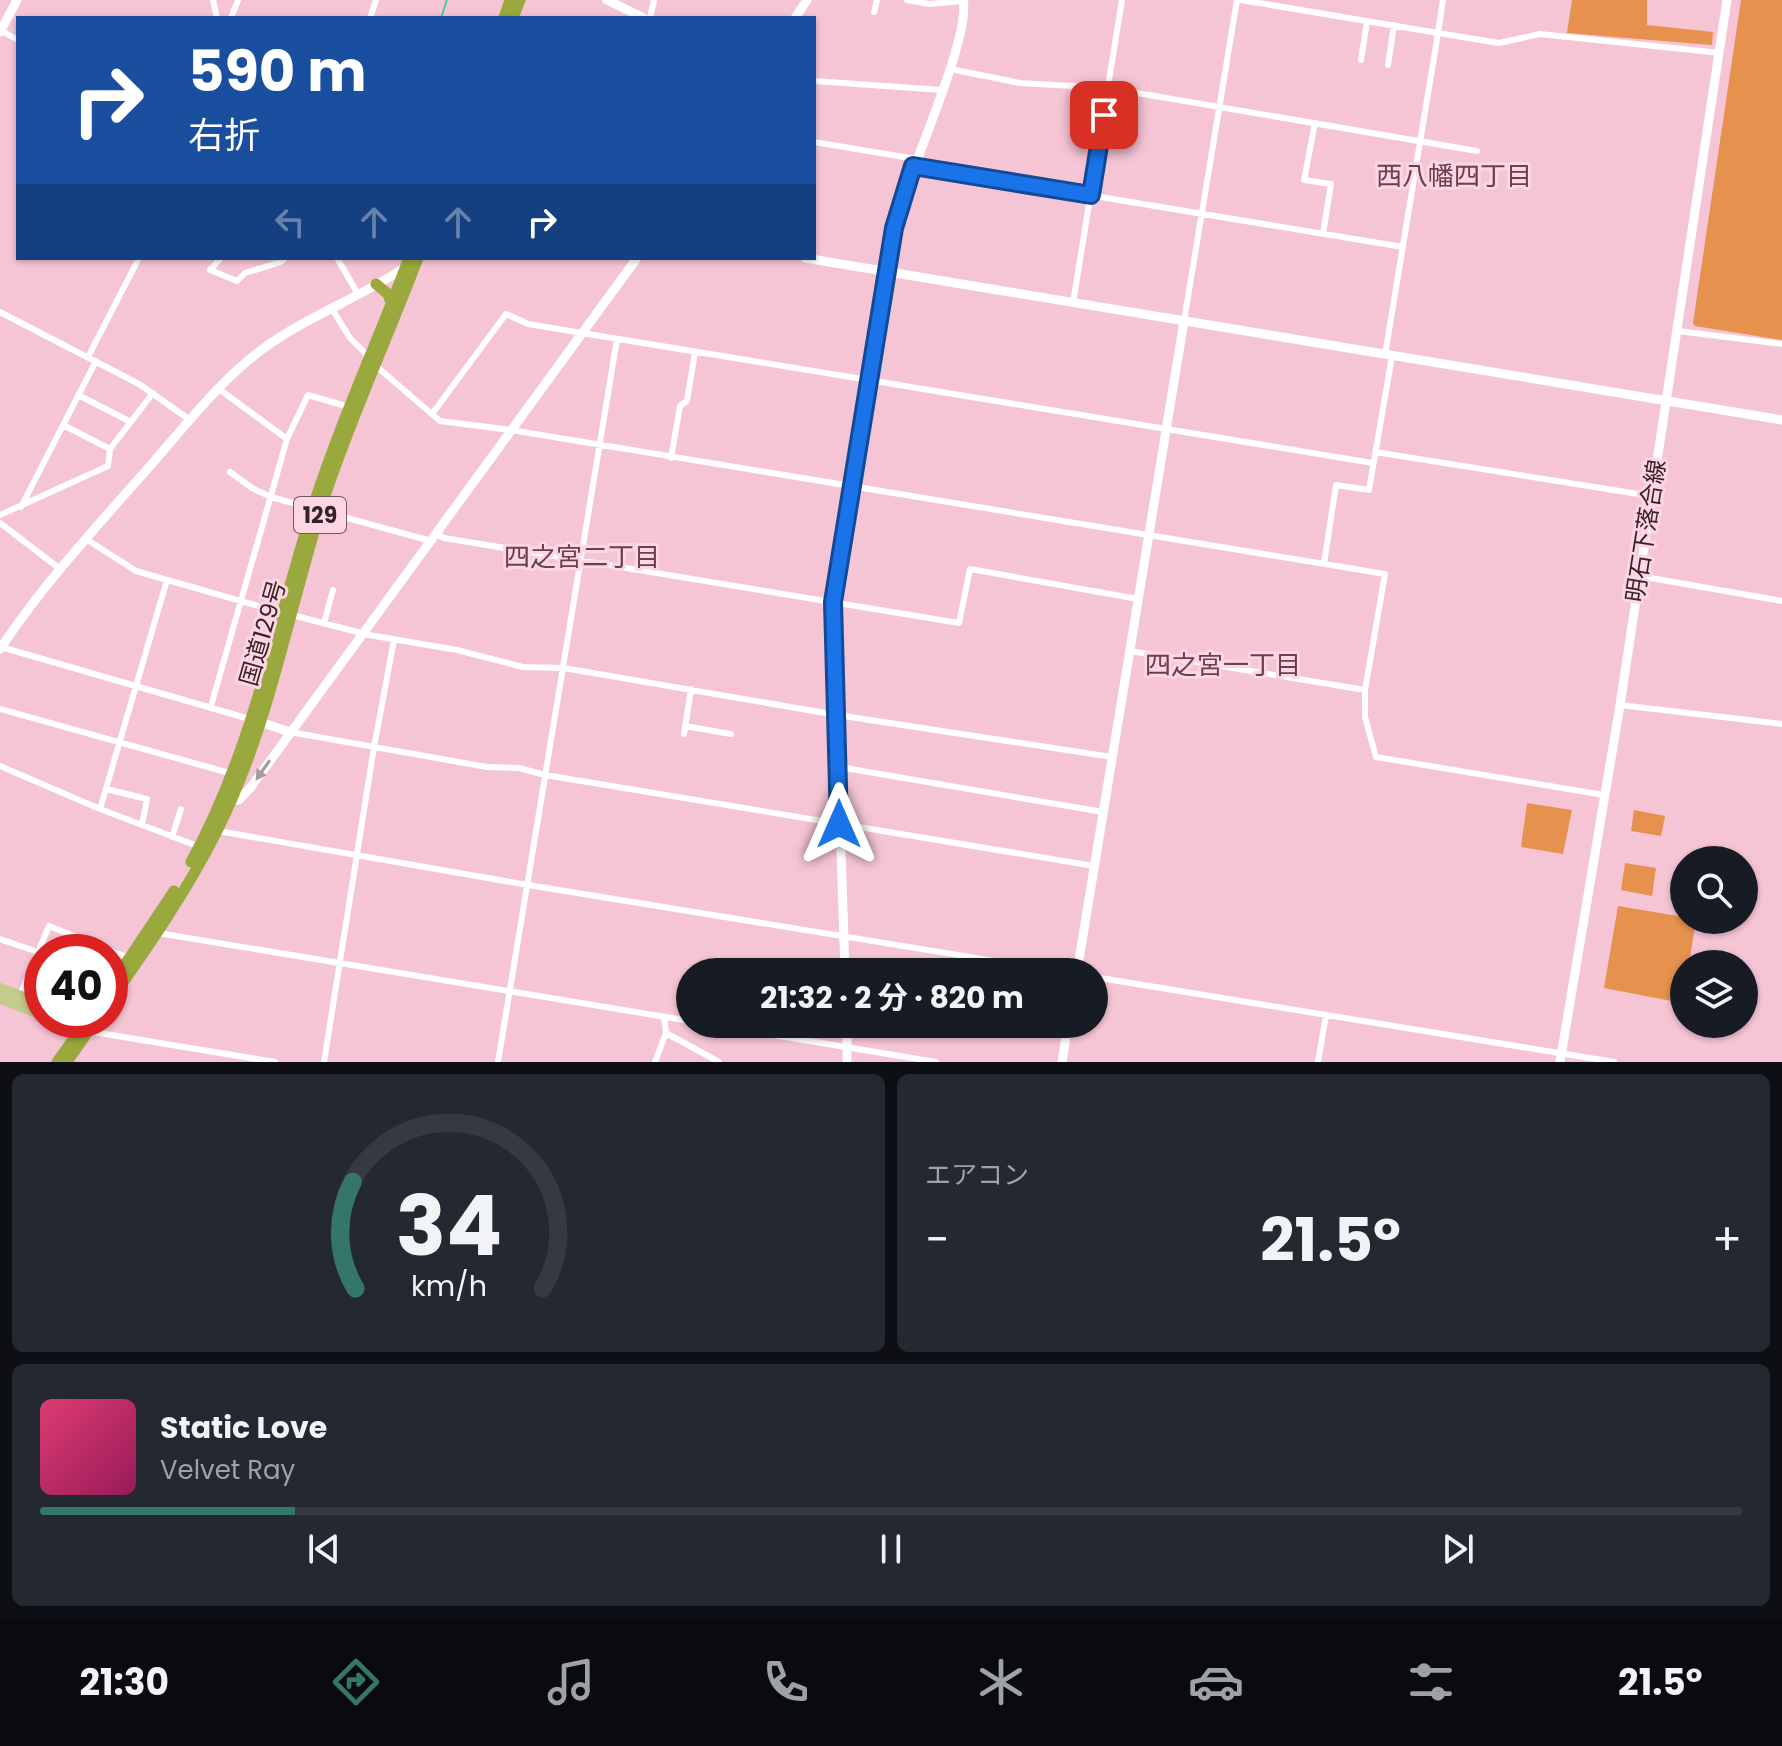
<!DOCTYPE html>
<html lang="ja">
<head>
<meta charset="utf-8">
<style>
	body { margin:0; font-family:Poppins,"Noto Sans JP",sans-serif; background:#242831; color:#f1f3f6; height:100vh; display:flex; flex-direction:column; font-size:30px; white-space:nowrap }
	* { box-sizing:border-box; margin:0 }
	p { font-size:26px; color:#9ea1a6 }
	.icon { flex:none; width:44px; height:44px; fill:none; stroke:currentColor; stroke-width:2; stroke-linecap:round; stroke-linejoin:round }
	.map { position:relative; height:1062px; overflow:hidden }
	.sheet { display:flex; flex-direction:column; gap:12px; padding:12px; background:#0d0f14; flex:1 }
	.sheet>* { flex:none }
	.hud { position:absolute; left:16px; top:16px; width:800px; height:244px; border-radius:0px; box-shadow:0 2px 6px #0004; background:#1a4fa0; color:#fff; overflow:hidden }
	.buttons { position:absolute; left:1670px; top:846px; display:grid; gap:16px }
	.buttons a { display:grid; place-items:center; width:88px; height:88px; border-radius:50%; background:#171b24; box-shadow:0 2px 6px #0004; font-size:40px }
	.speed { position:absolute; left:24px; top:934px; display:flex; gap:16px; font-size:40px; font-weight:700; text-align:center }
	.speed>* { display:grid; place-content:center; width:104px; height:104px; border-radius:50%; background:#171b24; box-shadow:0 2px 6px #0004; line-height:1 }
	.speed .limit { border:12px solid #d22; background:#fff; color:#111 }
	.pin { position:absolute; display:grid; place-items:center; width:68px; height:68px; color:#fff; margin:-34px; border-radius:16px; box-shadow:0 4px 12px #0006 }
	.me { position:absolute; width:88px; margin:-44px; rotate:0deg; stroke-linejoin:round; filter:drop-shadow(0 0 6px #0008) }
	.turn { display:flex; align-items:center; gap:28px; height:168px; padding:0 40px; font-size:36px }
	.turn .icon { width:104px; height:104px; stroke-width:2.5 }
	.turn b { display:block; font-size:56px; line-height:68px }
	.lanes { display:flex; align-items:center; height:76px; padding:0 40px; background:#0003; justify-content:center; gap:40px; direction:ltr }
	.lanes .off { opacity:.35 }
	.big { font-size:60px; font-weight:700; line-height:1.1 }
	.sheet .card { flex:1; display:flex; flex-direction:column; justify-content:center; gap:12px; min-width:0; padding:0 28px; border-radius:12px; background:#242831 }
	.sheet .dial { align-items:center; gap:0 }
	.dial svg { height:208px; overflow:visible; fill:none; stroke:#363941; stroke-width:7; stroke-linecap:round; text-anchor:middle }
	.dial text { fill:#f1f3f6; stroke:none }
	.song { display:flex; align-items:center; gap:24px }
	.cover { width:96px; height:96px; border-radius:12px; background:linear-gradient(135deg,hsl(340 70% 55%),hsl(330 70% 35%)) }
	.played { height:8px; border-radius:4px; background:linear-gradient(90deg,#347768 15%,#363941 15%) }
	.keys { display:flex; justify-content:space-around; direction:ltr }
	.heat { display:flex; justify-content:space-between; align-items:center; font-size:44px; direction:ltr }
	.sheet .tiles { flex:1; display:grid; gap:12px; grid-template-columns:1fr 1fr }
	.card:last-child { grid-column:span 2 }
	.trip { position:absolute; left:676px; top:958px; width:432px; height:80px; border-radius:40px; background:#171b24; box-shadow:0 2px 6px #0004; font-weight:700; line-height:80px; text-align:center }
	.tabs { display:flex; height:128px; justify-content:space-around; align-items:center; background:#090b0e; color:#9ea1a6 }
	.tabs .icon { width:56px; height:56px }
	.tabs .selected { color:#347768 }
	.tabs b { font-size:36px; color:#f1f3f6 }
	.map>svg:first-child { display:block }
	.green { fill:#e7914e }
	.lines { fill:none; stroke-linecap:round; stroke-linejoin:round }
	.stream { stroke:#46caaf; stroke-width:2 }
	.street { stroke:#fff; stroke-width:6 }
	.secondary { stroke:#fff; stroke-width:9 }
	.primary { stroke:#c2cb8b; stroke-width:10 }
	.highway { stroke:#9aa93d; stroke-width:11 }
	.oneway { fill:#a59c9f }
	.route-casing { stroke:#114b97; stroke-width:20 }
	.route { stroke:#1a73e8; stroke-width:14 }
	.labels { text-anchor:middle; stroke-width:6; stroke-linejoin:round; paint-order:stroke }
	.shield { fill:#fed5e2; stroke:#725861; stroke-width:2 }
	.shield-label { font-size:22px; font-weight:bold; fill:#36232a }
	.street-label { font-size:24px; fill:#36232a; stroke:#fed5e2 }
	.neighbourhood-label { font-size:26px; fill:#69404f; stroke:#fed5e2 }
</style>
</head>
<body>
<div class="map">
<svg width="1782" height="1062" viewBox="0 0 1782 1062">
	<rect width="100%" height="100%" fill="#f6c5d5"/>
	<path class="green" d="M1572 0H1647V25L1713 32 1712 45 1567 33Z
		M1741 0H1782V340L1695 326 1693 323Z
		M1527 803 1572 810 1563 854 1521 847Z
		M1634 810 1665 816 1661 836 1631 831Z
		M1625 863 1656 868 1652 896 1621 890Z
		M1618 906 1684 917V920H1696L1689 964H1684V986L1680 987 1677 1002 1604 988Z"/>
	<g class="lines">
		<path class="stream" d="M441 18 447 0"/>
		<path class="street" d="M213 0 217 18
			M907 0 929 4 963 1
			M1241 0 1438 33 1385 355
			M1443 0 1438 33 1499 43 1540 34 1720 53
			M874 12 877 0
			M231 18 238 0
			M370 18 376 0
			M650 18 654 0
			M0 30 18 40
			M1361 60 1367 21
			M1388 65 1394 25
			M950 69 1020 83 1108 88 1477 151
			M814 81 942 90
			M1315 123 1304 180 1331 184 1323 234
			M814 142 916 159
			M913 166 1403 247
			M221 258 210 270 237 281 245 273 281 262 285 258
			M337 258 358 294
			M1073 303 1122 0
			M332 309 350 338 369 357
			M0 312 139 384 190 420
			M1184 321 1237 0
			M1678 331 1782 344
			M88 357 139 258
			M376 366 440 421 511 430 1385 574 1365 690V717L1376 757 1604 795
			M219 389 287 439
			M78 395 131 422
			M432 414 506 314 528 324 582 333 1373 463
			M63 425 110 449
			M1375 452 1651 496
			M671 458 680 406 687 401 695 352
			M230 472 252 488 271 497 431 541
			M21 507 96 361
			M0 515 108 466 110 449 153 393
			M0 523 60 569
			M436 534 444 538 959 623 970 569 1138 599
			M86 539 136 571 283 613
			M1324 564 1336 485 1369 490 1392 356
			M1639 576 1782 601
			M292 615 369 635 457 650 523 667 564 668 837 715 1112 757
			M324 623 333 590
			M1 647 253 720
			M1130 651 1365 690
			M1620 705 1782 724
			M211 706 287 439 308 395 349 407
			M0 709 233 774
			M685 726 731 734
			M290 732 487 767 519 768 545 775 1094 866
			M684 734 691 689
			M0 766 100 809 200 847
			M839 767 1103 812
			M106 789 147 799 142 825
			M100 809 167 580
			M218 831 528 885 1063 972
			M172 837 181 809
			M158 933 690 1021
			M0 939 38 952
			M1094 977 1614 1062
			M20 995 49 926 129 958
			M664 1017 666 1033 719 1062
			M707 1024 936 1062
			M93 1032 275 1062
			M324 1062 374 747 394 640
			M498 1062 617 339
			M655 1062 666 1033
			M1318 1062 1326 1015"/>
		<path class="secondary" d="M607 0 644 18
			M795 18 807 0
			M0 32 17 0
			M805 258 1782 420
			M0 649C44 583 98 525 150 466 186 425 220 380 264 348 308 316 361 297 406 267
			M260 722 290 732
			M231 800H239L251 787 637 258
			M845 972 833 602 894 228C905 180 972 37 963 0
			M1077 972 1184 321
			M847 1024V1062
			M1062 1062 1068 1024
			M1560 1062 1620 705 1727 0"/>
		<path class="primary" d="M0 988 42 1004
			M0 999 42 1015
			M55 1020 85 1033"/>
		<path class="highway" d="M504 18 510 0
			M513 18 520 0
			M376 284 388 294 391 303
			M191 862C252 751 275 628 313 507 340 422 378 341 409 258
			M110 987 174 891
			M110 1001C148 947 187 891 217 831 270 726 289 607 325 496 352 415 388 337 418 258
			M57 1062 87 1020
			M67 1062 96 1020"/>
	</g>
	<defs><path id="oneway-solid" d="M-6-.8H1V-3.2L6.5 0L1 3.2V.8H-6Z" transform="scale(2)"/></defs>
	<use class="oneway" href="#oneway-solid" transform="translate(263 770) rotate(125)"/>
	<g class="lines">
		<g class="route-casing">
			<path id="route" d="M839 824 833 602 894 228 913 166 1091 195 1104 115"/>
		</g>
		<use href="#route" class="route"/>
	</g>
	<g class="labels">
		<rect class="shield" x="294" y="497" width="52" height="36" rx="6"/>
		<g class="shield-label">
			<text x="320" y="523">129</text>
		</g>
		<g class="street-label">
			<text transform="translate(1646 531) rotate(-81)" y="8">明石下落合線</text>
			<text transform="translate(263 633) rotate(-74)" y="8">国道129号</text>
		</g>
		<g class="neighbourhood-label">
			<text x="1454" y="185">西八幡四丁目</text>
			<text x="582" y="566">四之宮二丁目</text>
			<text x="1223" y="674">四之宮一丁目</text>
		</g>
	</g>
</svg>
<div class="buttons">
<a><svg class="icon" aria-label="search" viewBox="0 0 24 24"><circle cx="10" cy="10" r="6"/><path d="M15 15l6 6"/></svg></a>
<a><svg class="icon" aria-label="layers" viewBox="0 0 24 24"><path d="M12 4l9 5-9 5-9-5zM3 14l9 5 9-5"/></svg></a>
</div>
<div class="speed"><div class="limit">40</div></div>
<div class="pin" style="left:1104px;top:115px;background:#d93025"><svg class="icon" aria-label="arrive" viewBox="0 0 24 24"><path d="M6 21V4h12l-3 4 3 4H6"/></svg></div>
<svg class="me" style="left:839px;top:824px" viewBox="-20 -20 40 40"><path d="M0-17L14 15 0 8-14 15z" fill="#1a73e8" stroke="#fff" stroke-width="4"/></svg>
<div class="trip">21:32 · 2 分 · 820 m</div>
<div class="hud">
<div class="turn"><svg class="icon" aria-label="right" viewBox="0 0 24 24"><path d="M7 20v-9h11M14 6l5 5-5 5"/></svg><div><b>590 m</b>右折</div></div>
<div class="lanes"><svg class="icon off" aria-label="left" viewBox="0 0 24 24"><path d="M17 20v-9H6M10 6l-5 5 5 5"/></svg><svg class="icon off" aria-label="ahead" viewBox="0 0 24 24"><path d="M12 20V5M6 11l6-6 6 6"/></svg><svg class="icon off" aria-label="ahead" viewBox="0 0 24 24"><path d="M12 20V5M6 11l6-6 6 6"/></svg><svg class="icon" aria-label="right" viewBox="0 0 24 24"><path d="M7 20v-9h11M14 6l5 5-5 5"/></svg></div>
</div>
</div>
<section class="sheet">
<div class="tiles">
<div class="card dial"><svg viewBox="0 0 100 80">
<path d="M14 69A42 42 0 1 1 86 69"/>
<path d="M14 69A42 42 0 0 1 13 28" stroke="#347768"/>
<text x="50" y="56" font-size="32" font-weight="700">34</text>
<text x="50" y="72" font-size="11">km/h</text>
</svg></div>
<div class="card"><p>エアコン</p>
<div class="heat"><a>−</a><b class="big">21.5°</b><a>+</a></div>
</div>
<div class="card">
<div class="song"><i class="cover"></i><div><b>Static Love</b><p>Velvet Ray</p></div></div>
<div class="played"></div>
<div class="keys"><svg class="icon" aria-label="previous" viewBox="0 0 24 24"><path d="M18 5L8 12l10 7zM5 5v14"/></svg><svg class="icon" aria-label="pause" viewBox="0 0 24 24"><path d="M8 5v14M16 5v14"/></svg><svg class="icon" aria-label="next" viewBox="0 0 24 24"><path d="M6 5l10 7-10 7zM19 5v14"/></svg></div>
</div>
</div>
</section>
<nav class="tabs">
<b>21:30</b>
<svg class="icon selected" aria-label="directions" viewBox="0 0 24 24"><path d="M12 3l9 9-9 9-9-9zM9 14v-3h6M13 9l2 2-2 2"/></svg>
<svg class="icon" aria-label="music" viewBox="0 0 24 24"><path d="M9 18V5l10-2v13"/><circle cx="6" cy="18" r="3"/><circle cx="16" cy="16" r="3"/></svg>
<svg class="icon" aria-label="phone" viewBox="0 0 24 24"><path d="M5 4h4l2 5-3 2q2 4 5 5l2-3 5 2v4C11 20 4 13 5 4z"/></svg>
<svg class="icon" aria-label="climate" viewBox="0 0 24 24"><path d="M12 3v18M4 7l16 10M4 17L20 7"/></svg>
<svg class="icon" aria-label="car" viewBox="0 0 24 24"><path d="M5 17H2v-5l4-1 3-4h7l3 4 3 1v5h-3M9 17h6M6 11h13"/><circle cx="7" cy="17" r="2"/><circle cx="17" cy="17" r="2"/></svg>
<svg class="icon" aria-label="filters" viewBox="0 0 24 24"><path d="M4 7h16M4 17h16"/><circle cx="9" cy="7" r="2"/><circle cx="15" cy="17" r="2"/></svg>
<b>21.5°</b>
</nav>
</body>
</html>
